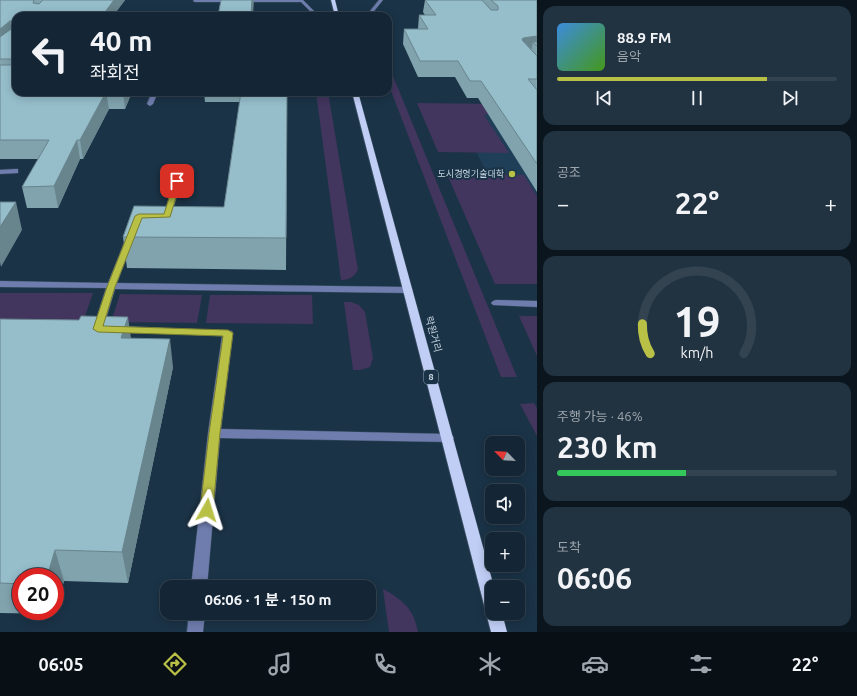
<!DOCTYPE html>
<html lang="ko">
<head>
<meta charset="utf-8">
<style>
	body { margin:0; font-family:Ubuntu,"Noto Sans KR",sans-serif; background:#213241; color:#f1f3f6; height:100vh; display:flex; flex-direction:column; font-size:15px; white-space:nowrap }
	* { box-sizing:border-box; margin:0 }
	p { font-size:13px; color:#9da5ad }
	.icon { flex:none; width:22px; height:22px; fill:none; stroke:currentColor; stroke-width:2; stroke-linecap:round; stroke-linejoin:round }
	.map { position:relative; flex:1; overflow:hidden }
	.side { display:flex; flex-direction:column; gap:6px; padding:6px; background:#0b151d; width:320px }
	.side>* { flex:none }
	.top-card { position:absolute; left:12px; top:12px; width:380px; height:84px; border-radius:12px; box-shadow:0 2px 10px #0003,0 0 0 1px #334350; background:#142635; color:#f1f3f6; overflow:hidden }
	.needle { width:26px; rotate:295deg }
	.fabs { position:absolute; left:485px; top:436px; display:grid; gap:8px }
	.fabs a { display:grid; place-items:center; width:40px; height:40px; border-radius:8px; background:#142635; box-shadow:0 2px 10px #0003,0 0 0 1px #334350; font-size:20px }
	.speed { position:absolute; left:12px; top:568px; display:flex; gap:8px; font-size:20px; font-weight:700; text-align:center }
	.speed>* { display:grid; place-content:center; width:52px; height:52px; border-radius:50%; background:#142635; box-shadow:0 2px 10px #0003,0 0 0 1px #334350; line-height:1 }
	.speed .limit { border:6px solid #d22; background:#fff; color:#111 }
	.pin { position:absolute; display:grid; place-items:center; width:34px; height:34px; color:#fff; margin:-17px; border-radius:8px; box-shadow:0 2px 6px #0006 }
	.me { position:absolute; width:44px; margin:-22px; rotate:6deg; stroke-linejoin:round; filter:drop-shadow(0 0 3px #0008) }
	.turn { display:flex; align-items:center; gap:14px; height:84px; padding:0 12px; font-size:18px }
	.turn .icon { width:52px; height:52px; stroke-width:2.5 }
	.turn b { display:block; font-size:28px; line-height:34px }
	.big { font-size:30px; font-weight:700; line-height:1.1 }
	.side .tile { flex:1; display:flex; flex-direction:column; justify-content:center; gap:6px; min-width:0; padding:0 14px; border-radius:12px; background:#213241 }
	.side .dial { align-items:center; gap:0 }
	.dial svg { height:104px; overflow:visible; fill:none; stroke:#334350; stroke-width:7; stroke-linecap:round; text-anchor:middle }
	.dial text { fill:#f1f3f6; stroke:none }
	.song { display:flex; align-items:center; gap:12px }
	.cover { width:48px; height:48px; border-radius:6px; background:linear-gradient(135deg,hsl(210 70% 55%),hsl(100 70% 35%)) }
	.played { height:4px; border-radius:2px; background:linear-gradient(90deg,#b9c046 75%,#334350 75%) }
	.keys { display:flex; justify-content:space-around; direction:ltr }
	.heat { display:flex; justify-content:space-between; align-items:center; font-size:22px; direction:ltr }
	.charge { height:6px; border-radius:3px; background:linear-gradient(90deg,#34c759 46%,#334350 0) }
	.trip { position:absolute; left:160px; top:580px; width:216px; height:40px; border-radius:12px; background:#142635; box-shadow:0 2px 10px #0003,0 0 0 1px #334350; font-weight:700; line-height:40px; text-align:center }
	.dock { display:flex; height:64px; justify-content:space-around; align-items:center; background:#080f15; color:#9da5ad }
	.dock .icon { width:28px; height:28px }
	.dock .selected { color:#b9c046 }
	.dock b { font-size:18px; color:#f1f3f6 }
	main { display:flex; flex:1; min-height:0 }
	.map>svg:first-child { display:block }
	.built { fill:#1f3e57 }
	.green { fill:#42355e }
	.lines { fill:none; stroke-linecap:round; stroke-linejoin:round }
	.minor-casing { stroke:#3a5063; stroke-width:1 }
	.major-casing { stroke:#3a5063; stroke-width:1 }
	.minor { fill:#6f7dae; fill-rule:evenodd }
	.major { fill:#c0cdf5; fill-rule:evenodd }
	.wall { fill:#80a3ae; fill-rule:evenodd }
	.shaded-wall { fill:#68848d }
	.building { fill:#95bdca; stroke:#68848d }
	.route { fill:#b9c046; stroke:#787d2e }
	.poi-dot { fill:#b9c046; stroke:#1b3347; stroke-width:1.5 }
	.labels { text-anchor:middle; stroke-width:4; stroke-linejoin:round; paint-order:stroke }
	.far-poi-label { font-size:9px; fill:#c7d6e2; stroke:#1b3347; text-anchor:end }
	.shield { fill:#1b3347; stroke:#93a5b4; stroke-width:1 }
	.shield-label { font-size:9px; font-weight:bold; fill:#c7d6e2 }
	.street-label { font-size:10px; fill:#c7d6e2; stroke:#1b3347 }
</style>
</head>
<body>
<main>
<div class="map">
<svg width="537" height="632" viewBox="0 0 537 632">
	<rect width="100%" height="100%" fill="#1b3347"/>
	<path class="built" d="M454 107 537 109V239H519Z"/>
	<path class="green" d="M388 64 517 377H501L388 83Z
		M316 92H328L358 270C354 277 349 280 341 280Z
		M417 103 502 104 508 113 484 115 509 153 438 152Z
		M447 174 524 175 537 196V284H495Z
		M0 293H93L83 322 0 321Z
		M120 294 202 295 197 323 111 322Z
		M210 295H312L313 324 206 323Z
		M344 302H351L359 305 365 312 373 358 370 367 360 370H353Z
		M519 316H537V356Z
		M534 403 537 408V436L520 404Z
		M383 589C403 600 414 609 418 632H389Z"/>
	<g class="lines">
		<g class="minor-casing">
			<path id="minor" d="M194 0H303L319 16H315L301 2H195L193 1Z
				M379 0H383L370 16H366Z
				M152 92H158L153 104 150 106 147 104Z
				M178 167H181L185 169 171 216 167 218H162L161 216 164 214Z
				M15 169H18V173L0 174V170Z
				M130 235 134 238 117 283 408 287 413 290 408 293 115 289 103 329 98 332 93 329 106 288 0 287V281L108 283 126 238Z
				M496 300 537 301V307L493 305 491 303 493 301Z
				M118 326 232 331 233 333 221 429 448 434 452 435 454 438 452 441 448 442 220 438 207 587H191L208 433 222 336 114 331 113 329 114 327Z
				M189 613H205L203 632H187Z"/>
		</g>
		<g class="major-casing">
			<path id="major" d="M331 0H335L339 16H335Z
				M352 92H358L494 587H492V613H502L507 632H491Z"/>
		</g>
		<use href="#minor" class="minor"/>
		<use href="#major" class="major"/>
	</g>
	<path class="wall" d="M0 0H125L113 16H16V92H132L125 109H109L83 159H80L58 208H27L22 187 38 159H0Z
		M425 0H537V192L478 98H467L455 77H418L403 44 404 29H418L419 15H425L423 12Z
		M204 92H287L286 270 127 268 123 237 224 207 240 102H205Z
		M0 319 131 338 173 367 128 583 64 581 54 614 0 613ZM21 577H55V611H21Z"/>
	<path class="shaded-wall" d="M114 0H125L113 16H102Z
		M252 0H254L253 16H251Z
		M10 21 13 35 0 47V29Z
		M537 36V46L533 42 531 52 522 40 523 38Z
		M106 92 109 109 83 159 80 140Z
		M123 92H132L125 109Z
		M77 140 80 159 58 208 54 186Z
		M16 202 22 230 1 267 0 262V227Z
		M128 317 132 345 121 338Z
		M170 339 173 367 128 583 122 552Z
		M55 550 64 581 54 614 53 611H55V577H47Z"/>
	<path class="building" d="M0 0H34L33 3 39 4 43 0H114L102 16H16V92H106L80 140H77L54 186 22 187 49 140H0V65H13L14 64V59H0V37L14 27V21H10L0 29Z
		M221 0H252L251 16H218Z
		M425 0H482L491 10H498V6L491 0H537V36L523 38 522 40 537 56V79H528L537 90V164L481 81H470L458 61H420L404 29H428L419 15H436Z
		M533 42H537V46Z
		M241 92H287L286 238 123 237 134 206 224 207Z
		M0 202H16L0 227Z
		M81 316 128 317 121 338 170 339 122 552 55 550 47 577H21V584L0 583V319L79 320Z"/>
	<path class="route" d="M175 179 181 181 170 217 142 218 115 287 103 326 228 330 233 333 220 433 213 510 211 513 207 515 202 513 200 510 209 433 223 336 98 332 93 329 107 287 135 216 139 214H164Z"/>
	<circle class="poi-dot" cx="512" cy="174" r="4"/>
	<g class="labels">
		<g class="far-poi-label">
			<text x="504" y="177">도시경영기술대학</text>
		</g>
		<rect class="shield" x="424" y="370" width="14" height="14" rx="3"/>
		<g class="shield-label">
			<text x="431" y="380">8</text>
		</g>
		<g class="street-label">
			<text transform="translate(434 334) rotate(75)" y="4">락원거리</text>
		</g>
	</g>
</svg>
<div class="fabs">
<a><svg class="needle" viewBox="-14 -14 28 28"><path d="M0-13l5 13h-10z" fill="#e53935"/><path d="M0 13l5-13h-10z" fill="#9da5ad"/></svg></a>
<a><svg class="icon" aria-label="sound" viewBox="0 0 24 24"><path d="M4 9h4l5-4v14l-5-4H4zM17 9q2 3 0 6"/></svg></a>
<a>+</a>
<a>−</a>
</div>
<div class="speed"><div class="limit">20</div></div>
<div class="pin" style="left:177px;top:181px;background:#d93025"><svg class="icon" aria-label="arrive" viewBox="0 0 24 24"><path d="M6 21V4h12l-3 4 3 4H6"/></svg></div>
<svg class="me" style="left:207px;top:510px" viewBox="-20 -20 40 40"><path d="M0-17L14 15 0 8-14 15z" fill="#b9c046" stroke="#fff" stroke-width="4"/></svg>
<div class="trip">06:06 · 1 분 · 150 m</div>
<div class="top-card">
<div class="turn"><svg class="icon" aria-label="left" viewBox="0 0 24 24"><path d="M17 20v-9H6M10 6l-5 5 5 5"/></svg><div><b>40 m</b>좌회전</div></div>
</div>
</div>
<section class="side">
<div class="tile">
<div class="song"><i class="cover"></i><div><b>88.9 FM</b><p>음악</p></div></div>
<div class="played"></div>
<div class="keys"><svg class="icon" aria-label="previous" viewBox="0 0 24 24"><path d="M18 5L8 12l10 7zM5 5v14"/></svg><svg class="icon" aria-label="pause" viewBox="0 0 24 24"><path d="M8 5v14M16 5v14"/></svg><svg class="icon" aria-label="next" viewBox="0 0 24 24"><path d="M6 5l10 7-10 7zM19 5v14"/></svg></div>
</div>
<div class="tile"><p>공조</p>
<div class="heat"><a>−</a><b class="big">22°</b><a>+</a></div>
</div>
<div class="tile dial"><svg viewBox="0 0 100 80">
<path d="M14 69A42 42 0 1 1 86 69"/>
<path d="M14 69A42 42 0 0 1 8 46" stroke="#b9c046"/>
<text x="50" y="56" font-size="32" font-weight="700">19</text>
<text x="50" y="72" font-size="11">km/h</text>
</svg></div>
<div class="tile"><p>주행 가능 · 46%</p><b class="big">230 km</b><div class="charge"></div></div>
<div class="tile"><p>도착</p><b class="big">06:06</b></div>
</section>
</main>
<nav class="dock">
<b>06:05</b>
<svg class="icon selected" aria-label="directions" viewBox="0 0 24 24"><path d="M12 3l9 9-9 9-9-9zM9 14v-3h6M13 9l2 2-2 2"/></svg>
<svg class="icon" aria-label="music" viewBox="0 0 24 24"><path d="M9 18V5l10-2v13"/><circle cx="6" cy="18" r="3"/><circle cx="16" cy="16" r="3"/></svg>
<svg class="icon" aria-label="phone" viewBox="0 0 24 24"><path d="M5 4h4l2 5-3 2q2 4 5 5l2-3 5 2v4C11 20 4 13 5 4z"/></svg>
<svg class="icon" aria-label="climate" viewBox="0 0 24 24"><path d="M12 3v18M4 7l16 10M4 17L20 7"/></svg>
<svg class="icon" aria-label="car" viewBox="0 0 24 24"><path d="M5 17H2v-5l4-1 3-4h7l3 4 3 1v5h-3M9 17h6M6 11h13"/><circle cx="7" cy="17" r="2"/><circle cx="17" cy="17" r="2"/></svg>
<svg class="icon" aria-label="filters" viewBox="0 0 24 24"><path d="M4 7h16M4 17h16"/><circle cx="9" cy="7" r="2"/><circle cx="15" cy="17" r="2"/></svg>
<b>22°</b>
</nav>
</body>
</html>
